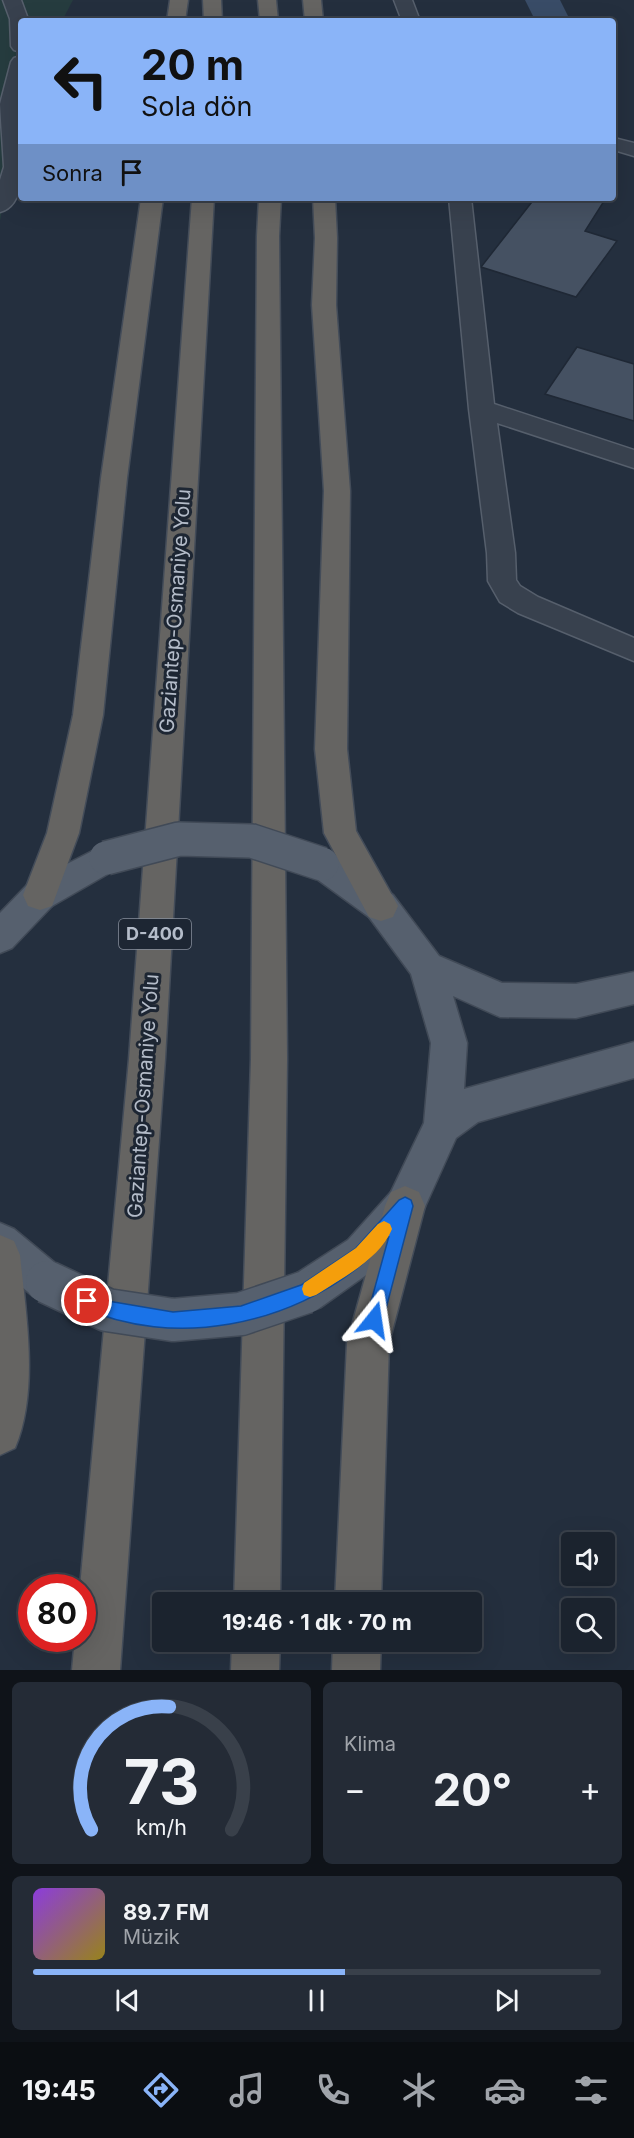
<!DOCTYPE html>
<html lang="tr">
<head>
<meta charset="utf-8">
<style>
	body { margin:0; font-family:Inter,sans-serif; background:#242b36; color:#f1f3f6; height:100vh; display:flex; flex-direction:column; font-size:22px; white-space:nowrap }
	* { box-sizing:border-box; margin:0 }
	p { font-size:20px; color:#a0a4aa }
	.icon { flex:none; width:33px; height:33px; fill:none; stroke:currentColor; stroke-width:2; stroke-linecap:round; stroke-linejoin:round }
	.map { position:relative; height:1670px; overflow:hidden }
	.drawer { display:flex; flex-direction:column; gap:12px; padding:12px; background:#0f1319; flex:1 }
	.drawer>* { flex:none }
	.guide { position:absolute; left:18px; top:18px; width:598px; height:183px; border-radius:6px; box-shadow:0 6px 24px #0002,0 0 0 2px #39404a; background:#8ab4f8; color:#111; overflow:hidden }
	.controls { position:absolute; left:561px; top:1532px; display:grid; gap:12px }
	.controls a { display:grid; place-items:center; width:54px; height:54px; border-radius:6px; background:#1b232e; box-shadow:0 6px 24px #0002,0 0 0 2px #39404a; font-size:30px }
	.speed { position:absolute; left:18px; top:1574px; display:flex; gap:12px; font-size:30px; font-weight:700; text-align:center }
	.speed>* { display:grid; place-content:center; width:78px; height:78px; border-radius:50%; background:#1b232e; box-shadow:0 6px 24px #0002,0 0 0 2px #39404a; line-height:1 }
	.speed .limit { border:9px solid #d22; background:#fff; color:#111 }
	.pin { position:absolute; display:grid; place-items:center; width:51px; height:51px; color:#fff; margin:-26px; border:3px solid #fff; border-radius:50%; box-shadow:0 2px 6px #0007 }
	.me { position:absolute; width:66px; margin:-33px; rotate:15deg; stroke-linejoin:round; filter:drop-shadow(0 0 4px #0008) }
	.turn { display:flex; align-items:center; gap:21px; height:126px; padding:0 24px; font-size:27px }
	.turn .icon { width:78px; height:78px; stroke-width:2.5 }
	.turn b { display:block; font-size:42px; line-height:51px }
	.then { display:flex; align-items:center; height:57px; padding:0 24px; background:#0003; gap:12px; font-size:22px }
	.big { font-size:45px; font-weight:700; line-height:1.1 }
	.drawer .card { flex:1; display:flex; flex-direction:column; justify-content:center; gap:9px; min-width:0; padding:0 21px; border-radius:9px; background:#242b36 }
	.drawer .dial { align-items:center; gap:0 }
	.dial svg { height:156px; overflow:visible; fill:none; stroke:#39404a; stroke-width:7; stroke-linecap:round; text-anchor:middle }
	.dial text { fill:#f1f3f6; stroke:none }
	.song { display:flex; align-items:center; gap:18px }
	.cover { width:72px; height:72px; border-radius:9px; background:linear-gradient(135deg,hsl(270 70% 55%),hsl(50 70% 35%)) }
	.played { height:6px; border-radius:3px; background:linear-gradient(90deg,#8ab4f8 55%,#39404a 55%) }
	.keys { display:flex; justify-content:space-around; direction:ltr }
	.heat { display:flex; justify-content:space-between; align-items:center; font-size:33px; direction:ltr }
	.drawer .tiles { flex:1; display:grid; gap:12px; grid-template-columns:1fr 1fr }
	.card:last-child { grid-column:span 2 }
	.trip { position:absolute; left:152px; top:1592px; width:330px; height:60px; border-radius:6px; background:#1b232e; box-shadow:0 6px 24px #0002,0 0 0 2px #39404a; font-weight:700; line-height:60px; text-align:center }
	.menu { display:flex; height:96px; justify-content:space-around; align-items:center; background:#0b0e12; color:#a0a4aa }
	.menu .icon { width:42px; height:42px }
	.menu .on { color:#8ab4f8 }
	.menu b { font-size:27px; color:#f1f3f6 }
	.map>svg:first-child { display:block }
	.green { fill:#263c3f }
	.water { fill:#394c67 }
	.building { fill:#455162; stroke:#1f2835; stroke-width:1.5 }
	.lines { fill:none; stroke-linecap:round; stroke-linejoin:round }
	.minor-casing { stroke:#565f6c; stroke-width:3 }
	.primary-casing { stroke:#414a57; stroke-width:3 }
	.trunk-casing { stroke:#434c59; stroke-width:3 }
	.minor { fill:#38414e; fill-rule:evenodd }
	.primary { fill:#56606e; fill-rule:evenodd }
	.trunk { fill:#656462; fill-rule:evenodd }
	.primary-bridge-far1-casing { stroke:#414a57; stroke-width:36; stroke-linecap:butt }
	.primary-bridge-casing { stroke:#414a57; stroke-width:45; stroke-linecap:butt }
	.primary-bridge-far1 { stroke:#56606e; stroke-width:33 }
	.primary-bridge { stroke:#56606e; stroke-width:42 }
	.route { fill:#1a73e8; stroke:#114b97; stroke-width:1.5 }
	.slow { fill:#f59e0b }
	.labels { text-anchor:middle; stroke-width:6; stroke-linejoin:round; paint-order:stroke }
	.shield { fill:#1d2633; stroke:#878f9c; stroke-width:1.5 }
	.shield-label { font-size:18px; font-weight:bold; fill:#b4bcc9 }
	.street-label { font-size:20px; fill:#b4bcc9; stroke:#1d2633 }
</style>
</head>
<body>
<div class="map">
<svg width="634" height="1670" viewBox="0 0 634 1670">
	<rect width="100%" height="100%" fill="#242f3e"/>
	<path class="green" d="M0 0H73L62 21H21V113L0 221Z"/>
	<path class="water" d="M525 0H560L569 18 535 20Z"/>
	<path class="building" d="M535 198H606L585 231 617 241 576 297 481 267Z
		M577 347 634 364V421L545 394Z"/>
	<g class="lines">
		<g class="minor-casing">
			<path id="minor" d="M3 0H21L28 19V21H21V52L14 50 11 46 10 19Z
				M394 0H412L420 21H402Z
				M21 56C21 70 22 85 21 99 21 103 18 108 18 113 17 137 34 203 0 212V180L4 167 0 104 11 62 14 58Z
				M614 138 634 143V156L614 150Z
				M449 198H471L494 404 634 450V468L497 423 515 553 516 580 520 586 538 597 634 638V661L518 613 500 602 488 581 487 553 469 409Z"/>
		</g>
		<g class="primary-casing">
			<path id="primary" d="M106 844 118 848 123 858 118 868 52 906 12 948 0 953V913L28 884Z
				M322 850 334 854 393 895 439 956 502 983 576 984 634 972V1004L576 1018 500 1017 453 996 467 1043 464 1089 634 1042V1078L478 1122 456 1138 419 1220 376 1268 321 1307 306 1313 291 1307 285 1292 291 1277 348 1240 391 1192 424 1123 431 1043 411 974 369 917 310 874 305 864 310 854Z
				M0 1223 14 1229 61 1268 67 1282 61 1296 47 1302 33 1296 0 1269Z"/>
		</g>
		<g class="trunk-casing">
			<path id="trunk" d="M170 0H188L185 21H167Z
				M203 0H221L222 21H204Z
				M258 0H276L278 21H260Z
				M303 0H321L323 21H305Z
				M141 198H163L127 478 103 715 79 833 52 906 40 910 28 906 23 895 47 833 73 715 101 478Z
				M192 198H214L165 1059 120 1670H72L75 1638H82V1587H80L129 1059Z
				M259 198H281L279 236 287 1059 280 1602H234L251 1059 257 236Z
				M313 198H335L337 238 336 305 350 491 347 749 356 831 398 906 393 917 381 921 369 917 324 833 315 749 324 491 312 305 315 238Z
				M405 1186 419 1192 425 1206 389 1343 381 1602H335L347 1343 385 1206 391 1192Z
				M0 1235 14 1241 20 1255C26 1315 39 1391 15 1448L0 1455Z
				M232 1641H280L279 1670H231Z
				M333 1641H381L380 1670H332Z"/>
		</g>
		<use href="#minor" class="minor"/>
		<use href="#primary" class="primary"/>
		<use href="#trunk" class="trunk"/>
		<g class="primary-bridge-far1-casing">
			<path id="primary-bridge-far1" d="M106 858 179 839 252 841 322 864"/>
		</g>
		<g class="primary-bridge-casing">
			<path id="primary-bridge" d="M47 1282 107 1310 173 1320 241 1314 306 1292"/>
		</g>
		<use href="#primary-bridge-far1" class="primary-bridge-far1"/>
		<use href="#primary-bridge" class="primary-bridge"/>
	</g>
	<path class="route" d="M405 1197 411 1200 413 1206 383 1320 380 1327 374 1329 368 1327 366 1320 389 1236C382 1244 375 1253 367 1260 291 1326 173 1349 81 1307L78 1301 81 1295 87 1292 108 1301 173 1312 241 1306 301 1285 356 1248 399 1200Z"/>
	<path class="slow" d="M384 1221 390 1224 392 1229C380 1259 342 1278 316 1295L310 1297 304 1295 302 1289 304 1283 356 1248 378 1224Z"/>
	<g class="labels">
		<rect class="shield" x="119" y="919" width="72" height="30" rx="4.5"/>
		<g class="shield-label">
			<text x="155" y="940">D-400</text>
		</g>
		<g class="street-label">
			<text transform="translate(175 611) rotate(-86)" y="7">Gaziantep-Osmaniye Yolu</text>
			<text transform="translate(143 1096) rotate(-86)" y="7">Gaziantep-Osmaniye Yolu</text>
		</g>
	</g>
</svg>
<div class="controls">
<a><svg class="icon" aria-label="sound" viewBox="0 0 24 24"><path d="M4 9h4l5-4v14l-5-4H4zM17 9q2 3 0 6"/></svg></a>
<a><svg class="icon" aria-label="search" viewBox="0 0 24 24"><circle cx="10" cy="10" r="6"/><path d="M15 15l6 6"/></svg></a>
</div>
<div class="speed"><div class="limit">80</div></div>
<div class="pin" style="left:87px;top:1301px;background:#d93025"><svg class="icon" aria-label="arrive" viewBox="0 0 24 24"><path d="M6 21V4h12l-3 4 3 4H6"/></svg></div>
<svg class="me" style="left:374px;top:1320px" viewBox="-20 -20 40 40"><path d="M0-17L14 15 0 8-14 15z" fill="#1a73e8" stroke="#fff" stroke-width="4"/></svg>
<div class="trip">19:46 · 1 dk · 70 m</div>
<div class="guide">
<div class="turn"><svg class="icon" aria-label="left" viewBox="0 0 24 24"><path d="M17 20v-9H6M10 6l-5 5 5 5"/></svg><div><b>20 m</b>Sola dön</div></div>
<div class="then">Sonra<svg class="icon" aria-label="arrive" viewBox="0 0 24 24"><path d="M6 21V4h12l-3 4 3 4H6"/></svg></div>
</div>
</div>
<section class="drawer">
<div class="tiles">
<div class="card dial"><svg viewBox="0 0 100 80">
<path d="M14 69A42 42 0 1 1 86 69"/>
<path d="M14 69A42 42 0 0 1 54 6" stroke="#8ab4f8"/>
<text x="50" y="56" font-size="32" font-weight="700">73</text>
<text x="50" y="72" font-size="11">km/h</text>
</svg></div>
<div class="card"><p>Klima</p>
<div class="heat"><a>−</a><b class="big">20°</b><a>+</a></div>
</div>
<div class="card">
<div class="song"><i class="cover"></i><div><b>89.7 FM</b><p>Müzik</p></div></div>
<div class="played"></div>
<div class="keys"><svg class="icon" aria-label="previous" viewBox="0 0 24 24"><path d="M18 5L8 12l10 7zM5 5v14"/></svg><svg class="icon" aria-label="pause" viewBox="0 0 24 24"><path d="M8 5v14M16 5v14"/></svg><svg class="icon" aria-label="next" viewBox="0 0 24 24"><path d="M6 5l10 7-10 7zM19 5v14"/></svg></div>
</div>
</div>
</section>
<nav class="menu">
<b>19:45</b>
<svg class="icon on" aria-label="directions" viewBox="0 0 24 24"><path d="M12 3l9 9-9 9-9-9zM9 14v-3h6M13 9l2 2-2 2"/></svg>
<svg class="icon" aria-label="music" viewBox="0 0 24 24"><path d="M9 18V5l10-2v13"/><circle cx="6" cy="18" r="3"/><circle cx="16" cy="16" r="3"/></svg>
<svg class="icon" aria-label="phone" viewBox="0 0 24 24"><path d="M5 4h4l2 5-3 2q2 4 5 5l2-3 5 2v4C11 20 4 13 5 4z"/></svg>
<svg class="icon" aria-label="climate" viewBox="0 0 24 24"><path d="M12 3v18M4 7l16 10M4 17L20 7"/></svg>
<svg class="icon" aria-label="car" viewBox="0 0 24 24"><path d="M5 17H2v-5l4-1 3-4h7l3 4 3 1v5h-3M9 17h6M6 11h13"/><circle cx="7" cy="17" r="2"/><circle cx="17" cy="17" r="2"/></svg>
<svg class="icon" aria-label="filters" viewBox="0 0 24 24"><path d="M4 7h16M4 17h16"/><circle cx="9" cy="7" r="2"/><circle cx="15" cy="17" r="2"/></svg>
</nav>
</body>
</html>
